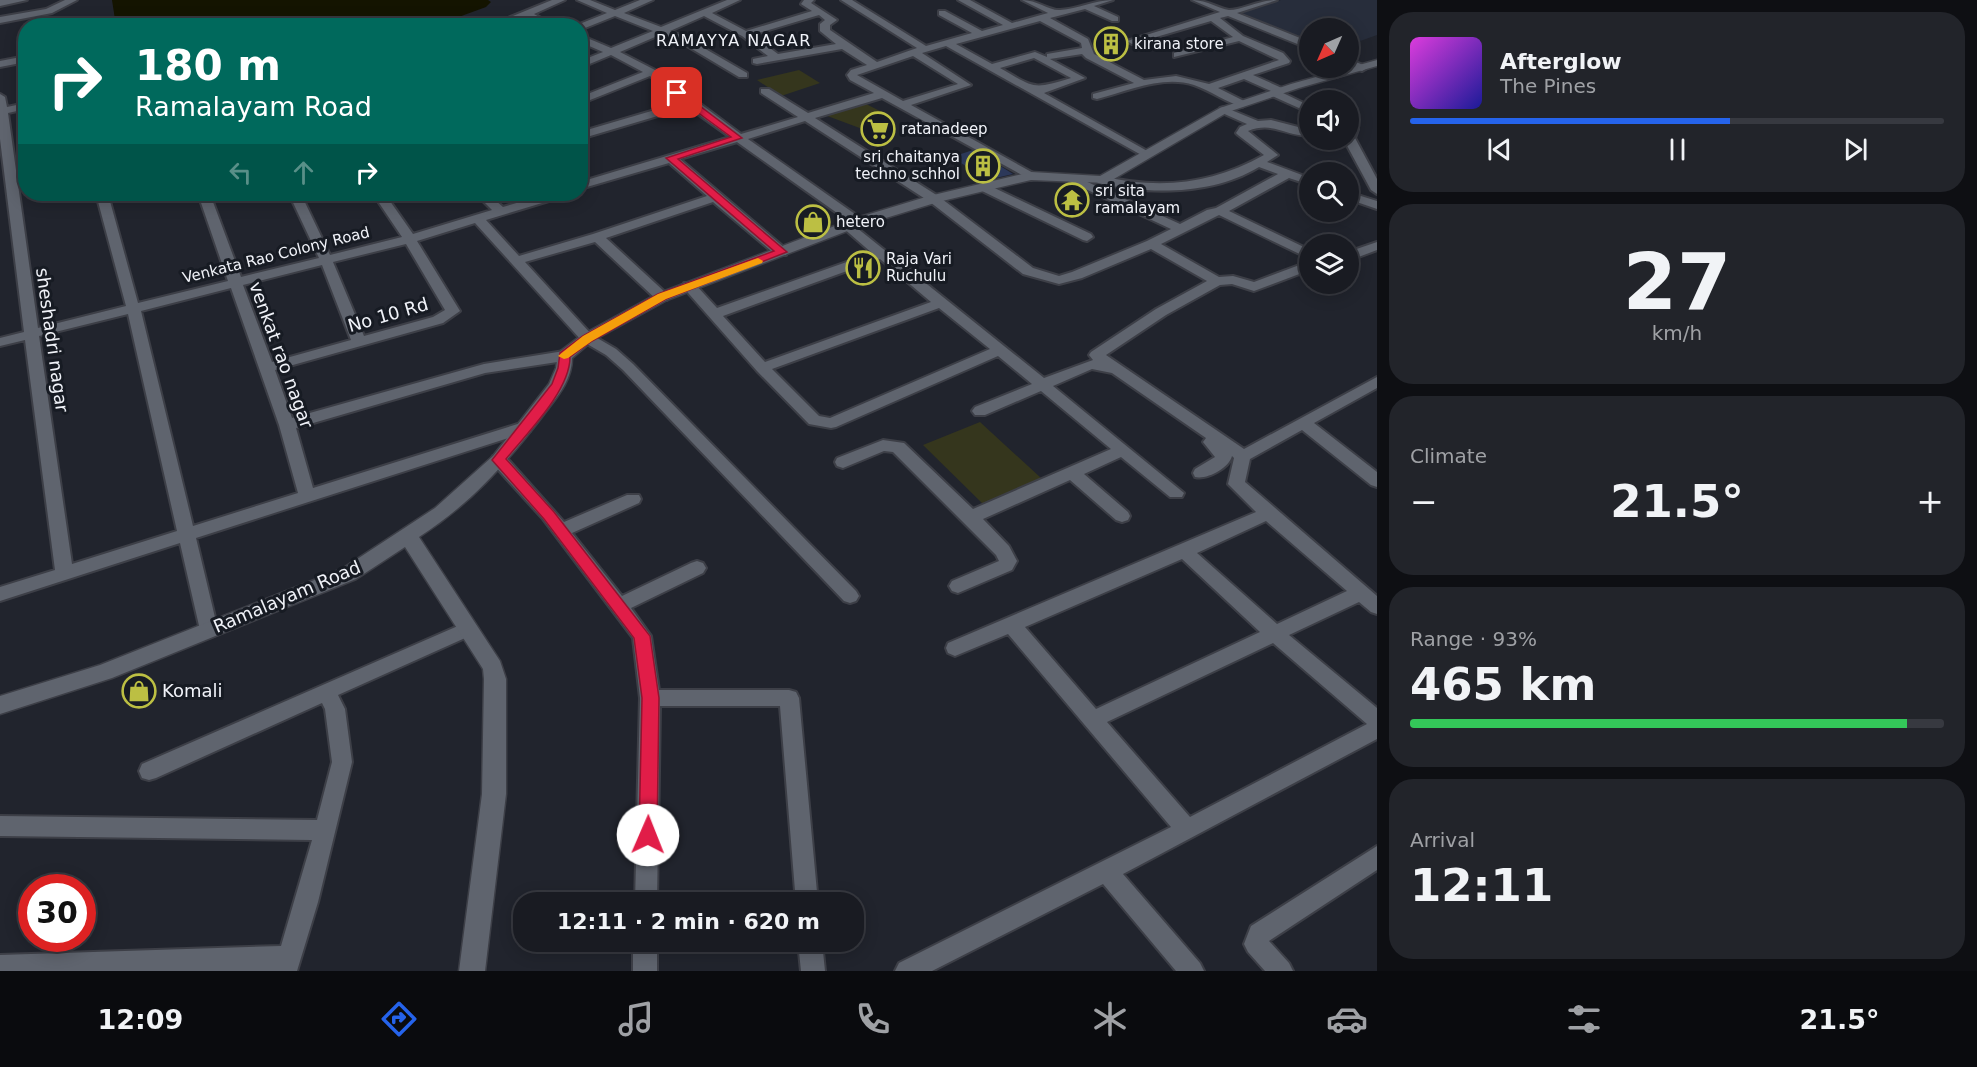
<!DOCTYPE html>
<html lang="en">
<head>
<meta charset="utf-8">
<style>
	body { margin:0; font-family:"DejaVu Sans",sans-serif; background:#22242a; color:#f1f3f6; height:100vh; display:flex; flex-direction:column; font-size:22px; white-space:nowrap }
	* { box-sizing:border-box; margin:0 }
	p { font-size:20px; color:#9fa1a5 }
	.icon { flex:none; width:33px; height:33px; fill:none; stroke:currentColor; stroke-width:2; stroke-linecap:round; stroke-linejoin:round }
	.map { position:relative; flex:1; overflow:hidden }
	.details { display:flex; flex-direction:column; gap:12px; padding:12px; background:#0e0f13; width:600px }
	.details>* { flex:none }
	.hud { position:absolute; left:18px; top:18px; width:570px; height:183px; border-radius:24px; box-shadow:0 3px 15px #0003,0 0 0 2px #373940; background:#00695c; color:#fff; overflow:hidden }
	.needle { width:39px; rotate:225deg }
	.fabs { position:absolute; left:1299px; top:18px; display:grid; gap:12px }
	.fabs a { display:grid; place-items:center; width:60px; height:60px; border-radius:50%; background:#191b22; box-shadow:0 3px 15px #0003,0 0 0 2px #373940; font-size:30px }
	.speed { position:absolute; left:18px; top:874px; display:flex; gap:12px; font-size:30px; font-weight:700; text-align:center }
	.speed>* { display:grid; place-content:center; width:78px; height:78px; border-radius:50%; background:#191b22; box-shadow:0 3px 15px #0003,0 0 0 2px #373940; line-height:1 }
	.speed .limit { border:9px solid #d22; background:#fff; color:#111 }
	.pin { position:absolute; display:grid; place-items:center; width:51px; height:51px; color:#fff; margin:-26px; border-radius:12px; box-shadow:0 3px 9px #0006 }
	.me { position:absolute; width:66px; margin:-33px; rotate:1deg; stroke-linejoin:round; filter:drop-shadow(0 0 4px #0008) }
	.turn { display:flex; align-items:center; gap:21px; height:126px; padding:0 18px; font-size:27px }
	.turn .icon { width:78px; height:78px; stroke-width:2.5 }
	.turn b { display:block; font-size:42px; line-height:51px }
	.lanes { display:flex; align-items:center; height:57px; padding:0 18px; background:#0003; justify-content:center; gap:30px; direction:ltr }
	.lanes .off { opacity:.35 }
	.big { font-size:45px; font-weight:700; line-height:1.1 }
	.details .card { flex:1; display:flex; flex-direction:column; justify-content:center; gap:9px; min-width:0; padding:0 21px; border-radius:24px; background:#22242a }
	.details .dial { align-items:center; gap:0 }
	.dial b { font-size:78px; line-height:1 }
	.song { display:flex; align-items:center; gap:18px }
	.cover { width:72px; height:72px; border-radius:9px; background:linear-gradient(135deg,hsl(300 70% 55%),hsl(240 70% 35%)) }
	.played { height:6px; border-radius:3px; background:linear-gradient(90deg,#2563eb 60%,#373940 60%) }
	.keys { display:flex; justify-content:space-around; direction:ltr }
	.heat { display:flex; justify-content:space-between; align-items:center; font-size:33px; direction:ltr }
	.charge { height:9px; border-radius:4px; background:linear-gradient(90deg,#34c759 93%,#373940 0) }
	.trip { position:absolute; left:513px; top:892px; width:351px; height:60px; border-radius:24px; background:#191b22; box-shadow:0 3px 15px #0003,0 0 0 2px #373940; font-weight:700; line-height:60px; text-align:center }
	.tab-bar { display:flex; height:96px; justify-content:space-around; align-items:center; background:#0a0b0e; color:#9fa1a5 }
	.tab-bar .icon { width:42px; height:42px }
	.tab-bar .on { color:#2563eb }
	.tab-bar b { font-size:27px; color:#f1f3f6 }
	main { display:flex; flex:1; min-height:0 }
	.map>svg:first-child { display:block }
	.built { fill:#272d3b }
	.green { fill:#35361d }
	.water { fill:#141400 }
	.building { fill:#2c3859 }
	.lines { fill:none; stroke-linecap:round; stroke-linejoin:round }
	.minor-casing { stroke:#3d3f47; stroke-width:4 }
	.tertiary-casing { stroke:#3d3f47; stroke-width:3 }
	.minor { fill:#5f646e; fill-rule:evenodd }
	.tertiary { fill:#5f646e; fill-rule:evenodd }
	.route { fill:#e11d48; stroke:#92132f; stroke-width:1.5 }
	.slow { fill:#f59e0b }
	.labels { text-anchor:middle; stroke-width:6; stroke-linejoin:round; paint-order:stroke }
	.far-poi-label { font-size:15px; fill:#f0f2f8; stroke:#171b23; text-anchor:start }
	.far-street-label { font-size:15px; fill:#f0f2f8; stroke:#171b23 }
	.far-neighbourhood-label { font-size:16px; letter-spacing:1.5px; fill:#f0f2f8; stroke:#171b23 }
	.street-label { font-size:18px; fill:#f0f2f8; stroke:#171b23 }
	.poi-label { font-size:18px; fill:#f0f2f8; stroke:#171b23; text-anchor:start }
</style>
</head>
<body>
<main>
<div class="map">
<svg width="1377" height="971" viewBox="0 0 1377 971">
	<rect width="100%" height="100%" fill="#21242d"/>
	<path class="built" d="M1281 0H1377V35L1349 45 1348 28H1310L1309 41 1242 13Z"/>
	<path class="green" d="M799 70 820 83 781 96 757 80Z
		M864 103 890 116 865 130 822 114Z
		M980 422 1041 478 983 504 923 445Z"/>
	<path class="water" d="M112 0H488L491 2 486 7 434 26H116Z"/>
	<path class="building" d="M973 150 997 164 1013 174 987 180 952 157Z"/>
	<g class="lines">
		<g class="minor-casing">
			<path id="minor" d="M0 0H27L0 6Z
				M65 0H77L52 13 0 23V17L46 9Z
				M552 0H565L534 14 555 26H542L525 17 502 26H488Z
				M577 0H590L615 10 640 0H653L624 13 661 27 727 0H740L712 13 746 31 812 11 801 4 804 0H814L811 3 837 20 830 25V30L877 62 917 48 841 0H852L926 46 972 33 939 15V11H945L982 31 1003 25 958 0H970L1012 23 1048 13 1022 0C1037 0 1050 11 1060 10 1078 9 1094 0 1113 0L1094 6 1118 17V21H1112L1085 9 1050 18 1088 39 1094 54 1144 80 1176 76 1209 84 1279 60 1239 41 1174 57V53L1233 37 1211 21 1132 44 1127 41 1220 12 1192 0C1208 0 1219 9 1229 10 1242 10 1259 0 1277 0L1237 13 1310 42V49L1228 16 1220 18 1243 36 1283 53 1290 61 1289 63 1253 75 1284 89 1283 93 1310 106V113L1270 95 1271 91 1244 79 1218 88 1246 102 1247 104 1242 107C1226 102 1211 91 1194 85 1163 75 1128 91 1097 99L1093 98V94L1134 83 1086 58 1082 54 1050 59 1085 78 1044 93 1149 152 1151 154 1145 157 946 46 922 53 971 85 911 105 1035 174 1037 176 1031 180 882 98 815 118 938 196 1033 268 1059 276 1072 272 1147 241 1171 229 1064 179V175H1072L1180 224 1207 210 1216 208 1278 174 1259 167C1213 195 1149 195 1098 183L1096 180 1102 176C1161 190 1212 184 1264 155L1238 135 1236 133 1240 127 1247 124 1220 112V108L1224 107 1258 121 1271 120 1310 130V136C1285 136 1273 121 1248 131L1278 155 1267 162 1310 178V185L1289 178 1229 211 1310 250V259L1219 215 1161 244 1219 277 1233 276 1254 282 1310 261V270L1254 291 1232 284 1220 285 1166 315 1106 355 1244 449 1377 377V388L1314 423 1377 472V487L1371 485 1302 430 1250 459 1245 482 1377 596V614L1371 612 1359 602 1289 635 1377 708V739L1123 874 1200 963 1204 971H1176L1103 884 932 971H895L899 963 1171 827 1008 634 955 656 948 653 946 648 948 643 1256 512 1228 484 1234 458 1232 456C1229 468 1207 480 1195 477L1193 473 1195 469 1215 457 1203 442 1206 438 1112 373 1092 369 1053 386 1184 493 1182 497H1170L1121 457 1084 474 1128 512 1130 516 1128 520 1122 522 1116 520 1070 480 983 519 1009 546 1017 561 1012 570 958 593 952 591 949 586 952 581 999 561 996 555 893 452 884 451 843 468 837 466 835 462 837 458 883 440 904 443 973 509 1111 449 1041 391 985 415H975L972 411 975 407 1032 384 998 356 836 427 831 428 809 424 757 371 682 286 684 283H694L717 308 872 253 842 227 844 224H852L1044 378 1093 360 1089 355 1091 352 1156 309 1207 281 1151 249 1082 278 1059 284 1023 274 930 202 805 121 748 139 862 219 864 222 862 225H854L737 142 680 159 786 249 787 252 786 255H776L713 202 606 238 667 294 669 297 667 300H657L595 242 525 262 592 335 616 349 633 364 856 591 859 596 856 601 850 603 844 601 623 370 606 355 582 341 475 223 417 241 460 311 443 323 275 370 292 418 484 364 564 351 571 356 564 361 485 373 296 428 313 488 524 422 532 427 530 431 196 538 218 630 216 635 209 638 202 635 200 630 180 543 0 601V587L55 570 25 340 0 346V338L24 332 0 139V94L5 97 7 107 26 103V109L8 113 38 328 126 306 96 194H108L138 303 228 281 198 194H210L241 277 319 258 289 194H301L330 255 402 237 373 194H385L413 234 492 210 476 194H488L503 207 547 194H564L562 197 486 220 519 256 593 234 707 196 669 163 580 189V182L730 137 688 107 580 139V132L682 102 650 76 580 104V97L643 72 611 55 580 68V61L603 52 580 42V35L611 48 653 31 615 16 580 30V26L577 25 607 13ZM819 15 825 20 820 24V31L836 44 778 54 752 35ZM704 16 742 36 768 56 753 59V63L757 64 842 49 867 65 851 70 847 75 850 80 874 93 808 113 769 89H761V93L798 117 741 134 655 70 620 52 662 34 677 40 739 77H747V73L683 36 670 31ZM1040 21 1081 43 1082 48 1047 54V57L1035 52 992 64 956 44ZM913 56 958 84 903 101 857 75ZM1034 58 1071 78C1032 90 1035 88 1000 68ZM406 244 445 310 433 317 364 336 333 262ZM880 259 931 302 765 362 723 316ZM322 265 351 340 272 362 243 285ZM231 288 279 425 298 493 193 526 141 311ZM939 308 990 349 830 418 819 416 772 369ZM128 314 177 531 72 564 39 336ZM1266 521 1347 591 1277 624 1197 553ZM1182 559 1260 632 1096 709 1025 627ZM1273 643 1367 724 1190 817 1107 722Z
				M26 56V62L0 67V61Z
				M1348 59 1366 66 1367 68 1362 71 1348 66Z
				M1348 124 1358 129 1355 138 1377 179V194L1371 190 1344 140H1348Z
				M984 183 1091 234 1093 237 1087 241 1083 240 980 190V184Z
				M1348 192 1377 201V209L1348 199Z
				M1377 242V250L1348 261V252Z
				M499 454 505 456 564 522 627 495H639L641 499 639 503 572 533 622 596 691 563 697 561 703 563 706 568 703 573 631 608 651 636 659 690H789L796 692 799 698 818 903H796L780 706H660L657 903H635L640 698 633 638 543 519 493 464 491 460 493 456Z
				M467 622 474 624 476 629 474 634 338 695 345 709 352 762 318 902 297 971H0V955L281 946 312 840 0 836V816L317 820 332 762 325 709 322 703 156 778 149 780 142 778 139 771 142 764Z
				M1377 846V870L1269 941 1289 963 1293 971H1265L1248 952 1244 944 1251 926Z
				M633 942H657V971H633Z
				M798 942H822L825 971H801Z"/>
		</g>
		<g class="tertiary-casing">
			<path id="tertiary" d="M1377 60V66L1299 88 1228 112 1107 183 1031 180 938 202 863 225 667 300 592 341 572 358C572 382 555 399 541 418 504 466 470 504 419 537L500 661 506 679V794L485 971H459L482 794 484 679 483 669 405 547 356 579 112 678 0 714V696L100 665 342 569 435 508 493 456 549 384 556 368 558 353 582 335 657 294 853 219 929 196 1031 172 1100 176 1220 108 1291 84Z"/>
		</g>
		<use href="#minor" class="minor"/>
		<use href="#tertiary" class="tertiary"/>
	</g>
	<path class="route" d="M674 91H680L742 138 678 159 787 252 666 299 592 341 570 357C570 391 527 433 506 459L554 512 650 636 659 698 657 835 654 841 648 843 641 841 639 835 642 698 634 638 544 519 492 460 552 384 558 368 560 353 583 336 658 294 774 251 666 158 731 137 674 95Z"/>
	<path class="slow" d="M758 258 763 261 762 263 666 299 592 341 568 358 564 359 558 356 583 336 658 294Z"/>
	<defs>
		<g id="building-ring" transform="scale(1.725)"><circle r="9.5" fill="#171b23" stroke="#bcbf43" stroke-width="1.5"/><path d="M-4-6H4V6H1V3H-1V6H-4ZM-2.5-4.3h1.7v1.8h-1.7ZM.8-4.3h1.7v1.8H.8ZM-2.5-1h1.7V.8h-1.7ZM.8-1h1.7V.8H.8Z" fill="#bcbf43"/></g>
		<g id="supermarket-ring" transform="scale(1.725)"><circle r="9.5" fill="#171b23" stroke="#bcbf43" stroke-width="1.5"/><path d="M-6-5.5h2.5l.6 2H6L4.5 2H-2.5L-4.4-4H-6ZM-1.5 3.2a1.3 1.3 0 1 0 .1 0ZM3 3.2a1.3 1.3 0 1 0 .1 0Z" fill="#bcbf43"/></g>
		<g id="temple-ring" transform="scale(1.725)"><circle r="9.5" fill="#171b23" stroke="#bcbf43" stroke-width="1.5"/><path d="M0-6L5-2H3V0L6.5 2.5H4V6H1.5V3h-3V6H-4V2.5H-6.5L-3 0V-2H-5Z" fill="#bcbf43"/></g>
		<g id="shop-ring" transform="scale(1.725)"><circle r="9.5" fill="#171b23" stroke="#bcbf43" stroke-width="1.5"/><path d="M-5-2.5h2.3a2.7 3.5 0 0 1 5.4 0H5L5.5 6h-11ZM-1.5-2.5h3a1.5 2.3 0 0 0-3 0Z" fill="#bcbf43"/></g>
		<g id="restaurant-ring" transform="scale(1.725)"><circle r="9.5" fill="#171b23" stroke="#bcbf43" stroke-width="1.5"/><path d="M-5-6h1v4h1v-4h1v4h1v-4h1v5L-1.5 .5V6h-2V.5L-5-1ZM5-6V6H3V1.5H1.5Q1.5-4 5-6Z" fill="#bcbf43"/></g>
	</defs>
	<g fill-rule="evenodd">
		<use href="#building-ring" x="1111" y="44"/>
		<use href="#supermarket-ring" x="878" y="129"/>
		<use href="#building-ring" x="983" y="166"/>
		<use href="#temple-ring" x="1072" y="200"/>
		<use href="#shop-ring" x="813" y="222"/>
		<use href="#restaurant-ring" x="863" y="268"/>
		<use href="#shop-ring" x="139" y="691"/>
	</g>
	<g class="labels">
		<g class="far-poi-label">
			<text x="1134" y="49">kirana store</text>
			<text x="901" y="134">ratanadeep</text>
			<text x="960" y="162" text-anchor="end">sri chaitanya<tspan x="960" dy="17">techno schhol</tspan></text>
			<text x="1095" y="196">sri sita<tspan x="1095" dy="17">ramalayam</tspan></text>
			<text x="836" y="227">hetero</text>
			<text x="886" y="264">Raja Vari<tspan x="886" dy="17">Ruchulu</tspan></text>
		</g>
		<g class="far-street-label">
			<text transform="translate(276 255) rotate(-14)" y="5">Venkata Rao Colony Road</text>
		</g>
		<g class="far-neighbourhood-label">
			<text x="734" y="46">RAMAYYA NAGAR</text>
		</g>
		<g class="street-label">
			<text transform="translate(388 315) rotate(-16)" y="6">No 10 Rd</text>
			<text transform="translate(52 340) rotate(82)" y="6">sheshadri nagar</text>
			<text transform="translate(281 355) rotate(70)" y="6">venkat rao nagar</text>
			<text transform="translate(287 597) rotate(-23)" y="6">Ramalayam Road</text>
		</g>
		<g class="poi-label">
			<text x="162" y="697">Komali</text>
		</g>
	</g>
</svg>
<div class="fabs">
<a><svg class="needle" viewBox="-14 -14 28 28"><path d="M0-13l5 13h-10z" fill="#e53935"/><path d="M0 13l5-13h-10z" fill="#9fa1a5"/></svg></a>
<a><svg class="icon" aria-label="sound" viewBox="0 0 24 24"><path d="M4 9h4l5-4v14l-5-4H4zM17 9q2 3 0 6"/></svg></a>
<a><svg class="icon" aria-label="search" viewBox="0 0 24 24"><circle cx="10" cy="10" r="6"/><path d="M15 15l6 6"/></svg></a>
<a><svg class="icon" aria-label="layers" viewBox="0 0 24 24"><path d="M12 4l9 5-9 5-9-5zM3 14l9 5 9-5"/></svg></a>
</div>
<div class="speed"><div class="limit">30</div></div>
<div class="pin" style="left:677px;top:93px;background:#d93025"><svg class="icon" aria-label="arrive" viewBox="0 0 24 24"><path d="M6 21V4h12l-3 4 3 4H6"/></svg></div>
<svg class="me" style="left:648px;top:835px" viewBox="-20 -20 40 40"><circle r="19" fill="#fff"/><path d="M0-13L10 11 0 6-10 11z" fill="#e11d48"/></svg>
<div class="trip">12:11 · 2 min · 620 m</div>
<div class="hud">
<div class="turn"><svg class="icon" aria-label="right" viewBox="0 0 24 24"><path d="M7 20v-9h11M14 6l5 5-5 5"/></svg><div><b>180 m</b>Ramalayam Road</div></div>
<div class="lanes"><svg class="icon off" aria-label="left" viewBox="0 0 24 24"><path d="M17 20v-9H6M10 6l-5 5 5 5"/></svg><svg class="icon off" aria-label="ahead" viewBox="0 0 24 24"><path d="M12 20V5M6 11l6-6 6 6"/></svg><svg class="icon" aria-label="right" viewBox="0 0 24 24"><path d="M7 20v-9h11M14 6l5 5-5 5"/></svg></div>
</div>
</div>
<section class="details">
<div class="card">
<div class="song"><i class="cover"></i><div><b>Afterglow</b><p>The Pines</p></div></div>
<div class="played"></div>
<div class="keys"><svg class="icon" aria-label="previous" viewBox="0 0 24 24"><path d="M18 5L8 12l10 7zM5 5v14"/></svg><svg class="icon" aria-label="pause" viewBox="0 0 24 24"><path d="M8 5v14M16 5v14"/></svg><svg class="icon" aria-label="next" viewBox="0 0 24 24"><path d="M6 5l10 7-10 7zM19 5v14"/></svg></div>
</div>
<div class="card dial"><b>27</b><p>km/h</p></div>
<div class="card"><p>Climate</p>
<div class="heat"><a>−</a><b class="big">21.5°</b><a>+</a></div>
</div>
<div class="card"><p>Range · 93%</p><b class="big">465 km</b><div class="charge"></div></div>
<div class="card"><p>Arrival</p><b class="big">12:11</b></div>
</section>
</main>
<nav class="tab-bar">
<b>12:09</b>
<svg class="icon on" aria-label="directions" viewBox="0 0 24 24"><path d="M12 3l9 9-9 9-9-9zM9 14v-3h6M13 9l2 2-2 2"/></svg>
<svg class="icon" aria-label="music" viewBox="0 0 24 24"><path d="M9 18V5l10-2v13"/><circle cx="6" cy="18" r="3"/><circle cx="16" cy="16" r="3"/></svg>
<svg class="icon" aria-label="phone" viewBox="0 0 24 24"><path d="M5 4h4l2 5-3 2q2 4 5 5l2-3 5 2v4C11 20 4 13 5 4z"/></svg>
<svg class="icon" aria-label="climate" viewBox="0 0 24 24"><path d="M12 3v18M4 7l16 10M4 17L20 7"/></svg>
<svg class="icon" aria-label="car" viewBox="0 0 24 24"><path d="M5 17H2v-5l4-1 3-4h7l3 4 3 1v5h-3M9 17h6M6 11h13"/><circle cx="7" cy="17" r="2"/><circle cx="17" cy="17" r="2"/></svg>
<svg class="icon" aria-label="filters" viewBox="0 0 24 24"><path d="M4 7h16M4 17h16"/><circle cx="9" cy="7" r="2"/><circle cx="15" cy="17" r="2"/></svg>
<b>21.5°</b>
</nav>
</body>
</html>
